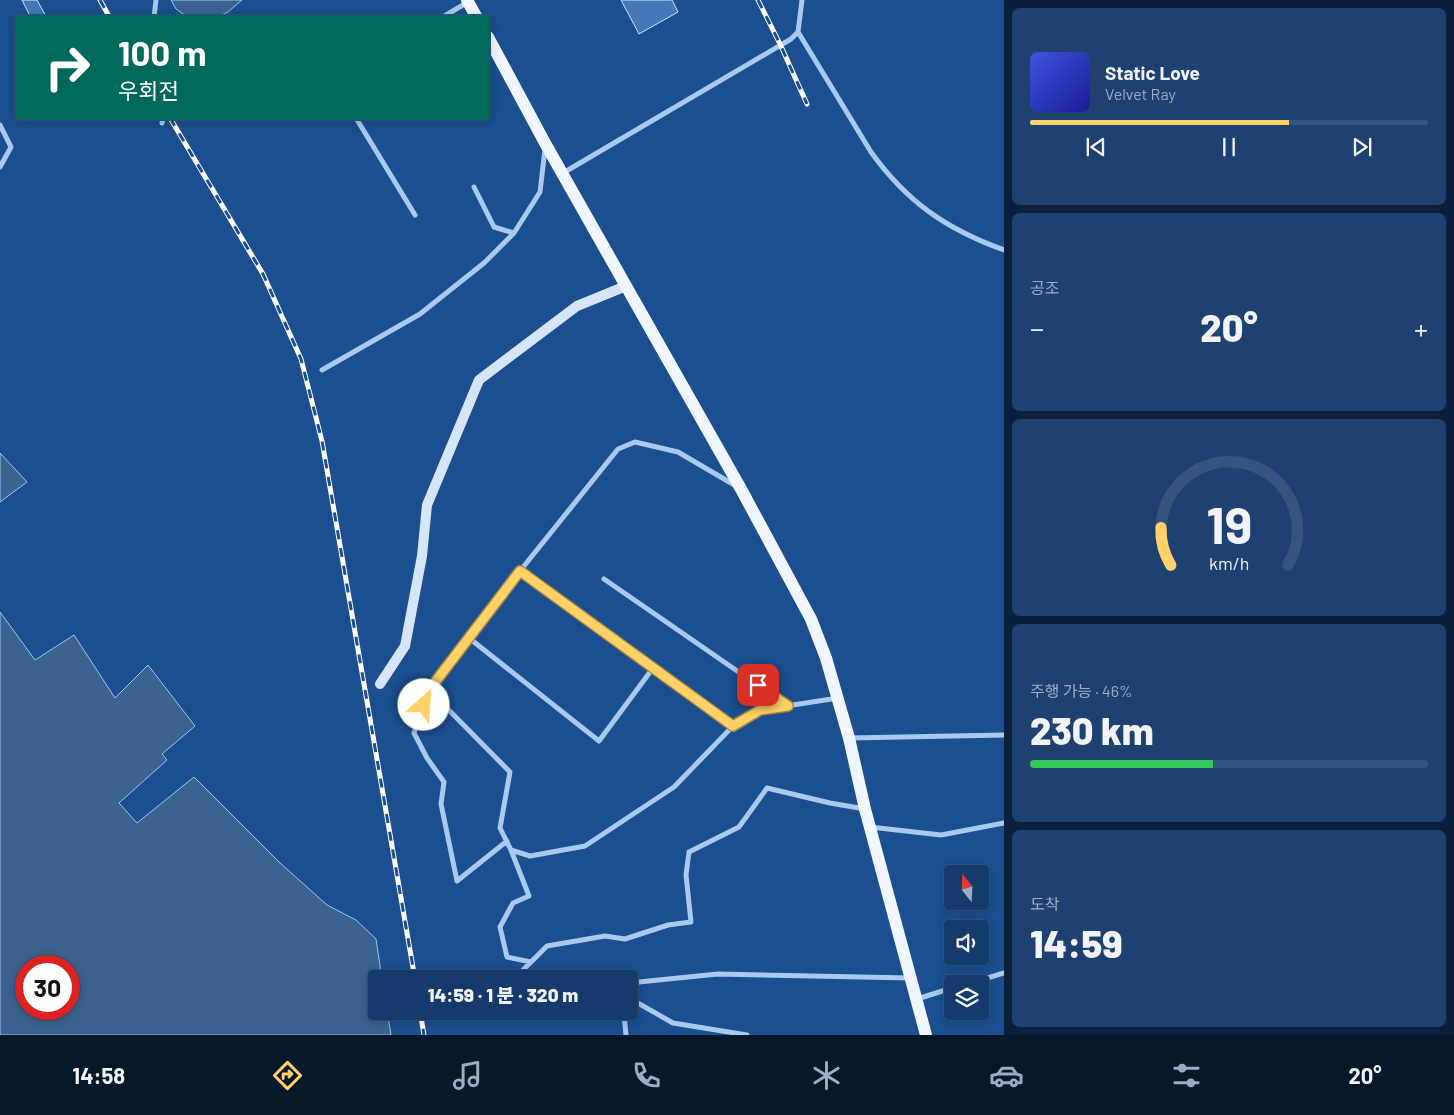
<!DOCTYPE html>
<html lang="ko">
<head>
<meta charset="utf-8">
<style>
	body { margin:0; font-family:Barlow,"Noto Sans KR",sans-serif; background:#1d4271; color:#f1f3f6; height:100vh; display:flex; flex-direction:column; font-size:19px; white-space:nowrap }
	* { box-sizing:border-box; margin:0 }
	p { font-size:16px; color:#9dadc1 }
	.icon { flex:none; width:28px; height:28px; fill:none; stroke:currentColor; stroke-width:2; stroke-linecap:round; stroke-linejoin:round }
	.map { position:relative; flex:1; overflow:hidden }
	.details { display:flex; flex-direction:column; gap:8px; padding:8px; background:#0b203b; width:450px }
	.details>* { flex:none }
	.guide { position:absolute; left:15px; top:15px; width:475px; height:105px; border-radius:5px; box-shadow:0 2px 12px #0003,0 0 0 1px #33557e; background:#00695c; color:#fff; overflow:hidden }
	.needle { width:32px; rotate:342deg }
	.tools { position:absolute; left:944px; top:865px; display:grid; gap:10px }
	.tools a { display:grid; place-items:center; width:45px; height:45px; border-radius:5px; background:#143b6b; box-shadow:0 2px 12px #0003,0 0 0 1px #33557e; font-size:25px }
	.speed { position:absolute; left:15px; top:955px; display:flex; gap:10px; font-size:25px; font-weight:700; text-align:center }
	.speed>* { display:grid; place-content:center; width:65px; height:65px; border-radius:50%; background:#143b6b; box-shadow:0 2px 12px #0003,0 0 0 1px #33557e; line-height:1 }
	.speed .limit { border:8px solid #d22; background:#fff; color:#111 }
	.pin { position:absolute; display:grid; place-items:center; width:42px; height:42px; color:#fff; margin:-21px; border-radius:10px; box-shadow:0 2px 8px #0006 }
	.me { position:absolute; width:55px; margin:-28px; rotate:26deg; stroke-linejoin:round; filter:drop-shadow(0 0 4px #0008) }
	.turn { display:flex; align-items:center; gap:18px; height:105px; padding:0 20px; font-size:22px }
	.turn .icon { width:65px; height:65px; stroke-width:2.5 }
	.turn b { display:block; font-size:35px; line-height:42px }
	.big { font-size:38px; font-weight:800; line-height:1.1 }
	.details .card { flex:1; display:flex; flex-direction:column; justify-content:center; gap:8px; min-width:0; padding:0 18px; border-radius:8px; background:#1d4271 }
	.details .dial { align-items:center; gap:0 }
	.dial svg { height:130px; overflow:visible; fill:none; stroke:#33557e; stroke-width:7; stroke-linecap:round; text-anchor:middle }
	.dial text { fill:#f1f3f6; stroke:none }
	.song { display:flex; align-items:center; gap:15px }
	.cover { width:60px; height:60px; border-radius:8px; background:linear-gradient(135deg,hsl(230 70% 55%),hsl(240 70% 35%)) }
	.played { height:5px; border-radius:2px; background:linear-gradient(90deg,#ffd166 65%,#33557e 65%) }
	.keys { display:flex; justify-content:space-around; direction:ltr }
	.heat { display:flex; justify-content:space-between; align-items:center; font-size:28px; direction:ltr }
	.charge { height:8px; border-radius:4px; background:linear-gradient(90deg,#34c759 46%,#33557e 0) }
	.trip { position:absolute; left:368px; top:970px; width:270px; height:50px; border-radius:5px; background:#143b6b; box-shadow:0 2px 12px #0003,0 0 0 1px #33557e; font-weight:800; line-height:50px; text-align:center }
	.tabs { display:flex; height:80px; justify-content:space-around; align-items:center; background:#08182b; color:#9dadc1 }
	.tabs .icon { width:35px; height:35px }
	.tabs .selected { color:#ffd166 }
	.tabs b { font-size:22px; color:#f1f3f6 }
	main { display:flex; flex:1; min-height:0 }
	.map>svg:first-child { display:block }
	.water { fill:#3c6290; stroke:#9cc4f0; fill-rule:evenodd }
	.building { fill:#4478b7; stroke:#cfe3fa }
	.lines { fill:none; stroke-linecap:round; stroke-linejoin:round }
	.street { stroke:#a9c9ee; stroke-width:5 }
	.secondary { stroke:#d6e6fa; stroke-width:10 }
	.primary { stroke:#f0f6ff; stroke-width:12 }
	.rail-casing { stroke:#fff; stroke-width:5 }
	.rail { stroke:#1b4f8f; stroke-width:3; stroke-dasharray:9; stroke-linecap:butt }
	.route-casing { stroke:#a68842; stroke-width:12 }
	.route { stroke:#ffd166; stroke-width:9 }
</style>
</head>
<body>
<main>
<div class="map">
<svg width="1004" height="1035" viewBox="0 0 1004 1035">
	<rect width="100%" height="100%" fill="#1b4f8f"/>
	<path class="water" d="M171 0H242L228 12 217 17 189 18 176 9Z
		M0 453 27 482 0 502Z
		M0 612 35 660 74 635 115 698 148 665 195 726 162 754 167 760 119 803 137 823 194 777 279 862 327 905 356 920 376 939 382 979H376V1011H387L391 1035H0ZM26 966H69V1009H26Z"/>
	<path class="building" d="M22 0H37L47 18H31Z
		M621 0H672L678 12 639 34Z"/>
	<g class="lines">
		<path class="street" d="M154 18 156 0
			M441 18 468 2
			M798 32 802 0
			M356 118 415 215
			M162 123 163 118
			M0 125 11 147 0 167
			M563 173 791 39 798 32 871 152C907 202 946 229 1004 250
			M474 187 494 227 514 233
			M322 370 420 314 484 263 514 233 540 192 545 149
			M520 571 733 726
			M604 579 788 706
			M469 638 599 741 653 668
			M429 690 510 772 500 828 511 850 530 856 585 846 674 787 733 726 760 710 838 698
			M850 738 1004 735
			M870 827 941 835 1004 823
			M507 841 457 881 441 804 444 782 427 758 414 733 429 690 520 571 618 449 635 442 678 452 736 486
			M511 850 529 896 513 903 500 927 507 957 531 962
			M527 979 522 971 547 946 605 936 625 939 668 925 691 922 686 875 689 852 739 827 767 788 830 803 865 809
			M629 983 718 974 910 978
			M968 984 1004 973
			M629 998 673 1023 747 1035
			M917 999 952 988
			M626 1035 624 1015 627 1011"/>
		<path class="secondary" d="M380 684 405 646 422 556 427 505 479 380 577 306 626 286"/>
		<path class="primary" d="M467 0 477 18
			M488 37 545 143 741 489 811 619 826 658 849 738 865 809 926 1035"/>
		<g class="rail-casing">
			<path id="rail" d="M100 0 110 18
				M758 0 780 44 807 104
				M170 118 263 274 301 359 322 441 415 979
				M420 1011 424 1035"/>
		</g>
		<use href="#rail" class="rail"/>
	</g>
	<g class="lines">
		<g class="route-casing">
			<path id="route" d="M424 705 429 690 520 571 733 726 760 710 788 706 758 685"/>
		</g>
		<use href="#route" class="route"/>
	</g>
</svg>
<div class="tools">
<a><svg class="needle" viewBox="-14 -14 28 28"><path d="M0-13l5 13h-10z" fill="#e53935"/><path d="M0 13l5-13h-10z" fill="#9dadc1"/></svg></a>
<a><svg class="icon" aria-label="sound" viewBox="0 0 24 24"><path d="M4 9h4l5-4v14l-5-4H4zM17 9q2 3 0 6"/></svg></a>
<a><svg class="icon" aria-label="layers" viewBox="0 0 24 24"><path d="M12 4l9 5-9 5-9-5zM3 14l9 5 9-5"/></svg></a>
</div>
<div class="speed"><div class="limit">30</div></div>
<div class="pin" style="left:758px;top:685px;background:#d93025"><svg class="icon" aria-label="arrive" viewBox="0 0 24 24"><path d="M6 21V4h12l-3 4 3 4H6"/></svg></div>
<svg class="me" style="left:424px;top:705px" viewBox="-20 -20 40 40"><circle r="19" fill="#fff"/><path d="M0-13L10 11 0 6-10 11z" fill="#ffd166"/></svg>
<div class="trip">14:59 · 1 분 · 320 m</div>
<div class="guide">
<div class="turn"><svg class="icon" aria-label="right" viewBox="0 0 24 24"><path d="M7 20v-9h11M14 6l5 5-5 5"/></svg><div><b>100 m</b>우회전</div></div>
</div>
</div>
<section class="details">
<div class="card">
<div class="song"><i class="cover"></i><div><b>Static Love</b><p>Velvet Ray</p></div></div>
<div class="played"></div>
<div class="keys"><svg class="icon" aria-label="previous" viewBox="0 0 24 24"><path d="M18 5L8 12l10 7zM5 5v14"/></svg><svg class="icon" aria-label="pause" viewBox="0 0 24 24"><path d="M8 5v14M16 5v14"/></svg><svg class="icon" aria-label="next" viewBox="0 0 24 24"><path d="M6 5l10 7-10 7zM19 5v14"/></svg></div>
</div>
<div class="card"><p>공조</p>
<div class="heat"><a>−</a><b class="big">20°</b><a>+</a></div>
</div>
<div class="card dial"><svg viewBox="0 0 100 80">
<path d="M14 69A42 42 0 1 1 86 69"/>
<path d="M14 69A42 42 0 0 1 8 46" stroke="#ffd166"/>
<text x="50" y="56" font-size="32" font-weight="700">19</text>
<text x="50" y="72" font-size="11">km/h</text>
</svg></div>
<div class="card"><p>주행 가능 · 46%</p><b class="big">230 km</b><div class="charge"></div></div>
<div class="card"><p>도착</p><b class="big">14:59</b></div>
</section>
</main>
<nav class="tabs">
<b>14:58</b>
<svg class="icon selected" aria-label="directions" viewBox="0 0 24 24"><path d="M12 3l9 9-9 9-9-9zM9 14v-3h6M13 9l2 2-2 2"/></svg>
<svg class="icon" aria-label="music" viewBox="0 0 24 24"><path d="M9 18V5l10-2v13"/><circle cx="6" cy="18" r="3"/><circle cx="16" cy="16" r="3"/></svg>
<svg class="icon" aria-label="phone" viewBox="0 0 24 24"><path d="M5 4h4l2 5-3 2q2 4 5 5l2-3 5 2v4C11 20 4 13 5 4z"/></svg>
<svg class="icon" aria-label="climate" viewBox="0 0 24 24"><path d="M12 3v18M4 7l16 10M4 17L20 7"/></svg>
<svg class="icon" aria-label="car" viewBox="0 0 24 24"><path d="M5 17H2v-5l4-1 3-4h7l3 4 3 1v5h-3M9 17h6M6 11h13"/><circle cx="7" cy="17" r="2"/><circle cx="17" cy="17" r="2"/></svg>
<svg class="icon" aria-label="filters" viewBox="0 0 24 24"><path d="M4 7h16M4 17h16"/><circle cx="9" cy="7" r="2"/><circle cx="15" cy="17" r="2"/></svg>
<b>20°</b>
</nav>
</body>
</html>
